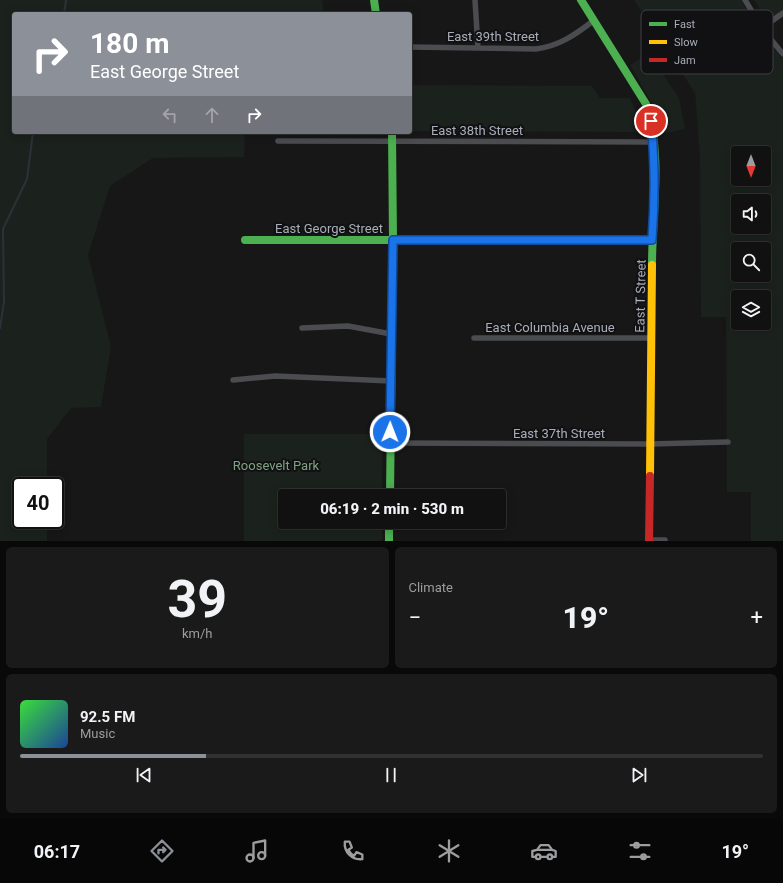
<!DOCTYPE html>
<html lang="en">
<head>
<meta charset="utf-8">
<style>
	body { margin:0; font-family:Roboto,sans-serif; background:#1a1a1a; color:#f1f3f6; height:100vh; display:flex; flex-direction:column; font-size:15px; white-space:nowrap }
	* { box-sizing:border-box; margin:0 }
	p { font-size:13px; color:#9c9d9f }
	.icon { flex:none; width:22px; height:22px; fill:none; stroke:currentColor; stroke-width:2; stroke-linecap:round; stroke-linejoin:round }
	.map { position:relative; height:541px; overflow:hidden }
	.drawer { display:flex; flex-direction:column; gap:6px; padding:6px; background:#090909; flex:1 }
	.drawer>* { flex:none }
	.banner { position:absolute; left:12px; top:12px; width:400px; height:122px; border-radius:4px; box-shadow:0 2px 10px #0003,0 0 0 1px #303131; background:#8c9099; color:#fff; overflow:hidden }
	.needle { width:26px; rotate:180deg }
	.controls { position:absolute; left:731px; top:146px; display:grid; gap:8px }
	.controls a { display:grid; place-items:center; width:40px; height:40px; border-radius:4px; background:#111; box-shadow:0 2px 10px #0003,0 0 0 1px #303131; font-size:20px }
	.speed { position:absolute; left:12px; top:477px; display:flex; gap:8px; font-size:20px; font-weight:700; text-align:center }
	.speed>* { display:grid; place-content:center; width:52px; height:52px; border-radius:50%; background:#111; box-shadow:0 2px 10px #0003,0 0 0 1px #303131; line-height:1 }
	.speed .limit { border:2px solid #111; border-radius:6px; background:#fff; color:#111 }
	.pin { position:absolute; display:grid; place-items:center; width:34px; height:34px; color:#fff; margin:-17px; border:2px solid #fff; border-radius:50%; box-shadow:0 1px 4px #0007 }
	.me { position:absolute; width:44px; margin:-22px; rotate:1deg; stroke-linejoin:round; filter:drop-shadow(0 0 3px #0008) }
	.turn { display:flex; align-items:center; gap:14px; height:84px; padding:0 12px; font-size:18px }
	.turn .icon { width:52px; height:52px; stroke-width:2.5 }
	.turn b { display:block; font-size:28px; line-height:34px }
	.lanes { display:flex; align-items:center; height:38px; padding:0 12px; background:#0003; justify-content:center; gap:20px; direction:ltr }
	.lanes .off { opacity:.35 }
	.big { font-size:30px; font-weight:800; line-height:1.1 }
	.drawer .card { flex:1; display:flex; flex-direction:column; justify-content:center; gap:6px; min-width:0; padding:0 14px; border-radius:6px; background:#1a1a1a }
	.drawer .dial { align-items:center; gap:0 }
	.dial b { font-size:52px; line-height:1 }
	.song { display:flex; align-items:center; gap:12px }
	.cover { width:48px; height:48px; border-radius:6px; background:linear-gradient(135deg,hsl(120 70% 55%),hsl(220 70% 35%)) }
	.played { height:4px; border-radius:2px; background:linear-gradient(90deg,#8c9099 25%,#303131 25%) }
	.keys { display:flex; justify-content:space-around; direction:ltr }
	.heat { display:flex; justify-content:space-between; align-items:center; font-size:22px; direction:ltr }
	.drawer .tiles { flex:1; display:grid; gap:6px; grid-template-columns:1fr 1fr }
	.card:last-child { grid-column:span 2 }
	.trip { position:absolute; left:278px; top:489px; width:228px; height:40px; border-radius:4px; background:#111; box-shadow:0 2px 10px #0003,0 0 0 1px #303131; font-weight:800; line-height:40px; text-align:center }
	.tabs { display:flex; height:64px; justify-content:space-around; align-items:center; background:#070707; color:#9c9d9f }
	.tabs .icon { width:28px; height:28px }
	.tabs .selected { color:#8c9099 }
	.tabs b { font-size:18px; color:#f1f3f6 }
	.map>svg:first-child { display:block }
	.green { fill:#1b211c; fill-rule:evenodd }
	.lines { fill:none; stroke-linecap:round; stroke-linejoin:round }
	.stream { stroke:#2a3239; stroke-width:2 }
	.street { stroke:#4b4c50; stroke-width:5.5 }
	.fast { stroke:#4caf50; stroke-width:8 }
	.slow { stroke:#ffc107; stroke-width:8 }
	.jam { stroke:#c62828; stroke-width:8 }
	.route-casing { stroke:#114b97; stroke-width:10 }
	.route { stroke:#1a73e8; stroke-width:7 }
	.labels { text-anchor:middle; stroke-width:4; stroke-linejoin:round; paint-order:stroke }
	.street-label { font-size:13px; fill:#a8adb8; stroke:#111113 }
	.park-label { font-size:13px; fill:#7fa381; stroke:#111113 }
	.key { fill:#111113; stroke:#3e4045; stroke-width:1 }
	.key-label { font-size:11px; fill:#a8adb8 }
</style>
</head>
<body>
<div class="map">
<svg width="783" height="541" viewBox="0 0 783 541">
	<rect width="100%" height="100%" fill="#171717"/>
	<path class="green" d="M0 0H322L324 14H14V132H245L244 157 153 158 110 186 88 255 111 347 101 407 71 408 47 439V486H21V520H47V541H0Z
		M634 0H741L760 32 783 59V541H751V492H727L726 317H701L700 156 695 93ZM738 153H764V179H738ZM738 201H764V227H738ZM738 249H764V275H738ZM738 297H764V323H738Z
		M754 0H783V10L772 18H765Z
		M649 53 679 98 685 129 661 134 653 106 630 65Z
		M410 85 592 86 600 98H630L645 132 410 131Z
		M244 434H383L382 496H285V522H382V541H244Z"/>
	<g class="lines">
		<path class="stream" d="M64 14 66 0
			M0 328 4 302 3 229 27 179 33 132"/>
		<path class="street" d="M475 0 478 48
			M745 0 764 31 783 54
			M762 28 783 13
			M410 47 536 49C559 46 575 35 593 21
			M278 141 653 142
			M302 328 348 326 391 334
			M474 338H651
			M233 380 275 376 391 381
			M390 443 650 444 728 442
			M649 540H665"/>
		<path class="fast" d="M374 0 376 14
			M581 0 646 104C663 157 652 210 652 265
			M245 240H591
			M390 496 393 240 392 132
			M389 522V541"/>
		<path class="slow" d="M591 240H652
			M650 476 652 265"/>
		<path class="jam" d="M649 541 650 476"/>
	</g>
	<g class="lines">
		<g class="route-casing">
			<path id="route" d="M390 432 393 240H652C655 200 655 161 651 121"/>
		</g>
		<use href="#route" class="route"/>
	</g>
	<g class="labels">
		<g class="street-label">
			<text x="493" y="41">East 39th Street</text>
			<text x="477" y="135">East 38th Street</text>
			<text x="329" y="233">East George Street</text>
			<text transform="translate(640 296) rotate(-89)" y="5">East T Street</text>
			<text x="550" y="332">East Columbia Avenue</text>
			<text x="559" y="438">East 37th Street</text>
		</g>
		<g class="park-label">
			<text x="276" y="470">Roosevelt Park</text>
		</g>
	</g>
	<rect x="641" y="10" width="132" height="64" rx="6" class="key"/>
	<rect x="649" y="22" width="18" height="4" fill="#4caf50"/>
	<rect x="649" y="40" width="18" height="4" fill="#ffc107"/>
	<rect x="649" y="58" width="18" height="4" fill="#c62828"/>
	<g class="key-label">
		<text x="674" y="28">Fast</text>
		<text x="674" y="46">Slow</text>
		<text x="674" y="64">Jam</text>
	</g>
</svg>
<div class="controls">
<a><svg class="needle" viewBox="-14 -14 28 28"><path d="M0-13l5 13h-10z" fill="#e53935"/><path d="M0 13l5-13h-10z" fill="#9c9d9f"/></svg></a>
<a><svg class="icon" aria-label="sound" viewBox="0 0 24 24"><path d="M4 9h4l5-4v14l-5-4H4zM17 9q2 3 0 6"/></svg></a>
<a><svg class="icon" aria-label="search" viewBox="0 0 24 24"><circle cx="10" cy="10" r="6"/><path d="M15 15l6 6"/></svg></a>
<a><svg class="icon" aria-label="layers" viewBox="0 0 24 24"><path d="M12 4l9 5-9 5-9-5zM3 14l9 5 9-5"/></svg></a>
</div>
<div class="speed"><div class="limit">40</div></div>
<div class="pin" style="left:651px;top:121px;background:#d93025"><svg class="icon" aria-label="arrive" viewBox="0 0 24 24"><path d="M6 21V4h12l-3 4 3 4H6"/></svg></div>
<svg class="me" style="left:390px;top:432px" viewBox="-20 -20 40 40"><circle r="17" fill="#1a73e8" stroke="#fff" stroke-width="3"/><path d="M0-11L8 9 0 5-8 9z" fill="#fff"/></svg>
<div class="trip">06:19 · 2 min · 530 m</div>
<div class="banner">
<div class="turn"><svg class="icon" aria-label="right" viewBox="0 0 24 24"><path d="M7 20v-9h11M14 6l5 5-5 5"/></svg><div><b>180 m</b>East George Street</div></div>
<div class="lanes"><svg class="icon off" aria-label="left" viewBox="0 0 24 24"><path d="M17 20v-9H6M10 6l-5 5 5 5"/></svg><svg class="icon off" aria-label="ahead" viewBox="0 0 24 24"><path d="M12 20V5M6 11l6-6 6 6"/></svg><svg class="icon" aria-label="right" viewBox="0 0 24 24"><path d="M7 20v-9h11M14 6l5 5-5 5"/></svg></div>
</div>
</div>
<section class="drawer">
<div class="tiles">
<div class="card dial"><b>39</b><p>km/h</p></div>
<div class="card"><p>Climate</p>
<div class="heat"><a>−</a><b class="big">19°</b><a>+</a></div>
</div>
<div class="card">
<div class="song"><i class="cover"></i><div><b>92.5 FM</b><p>Music</p></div></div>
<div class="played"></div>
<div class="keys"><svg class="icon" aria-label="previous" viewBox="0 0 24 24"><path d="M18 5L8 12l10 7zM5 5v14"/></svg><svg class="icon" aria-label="pause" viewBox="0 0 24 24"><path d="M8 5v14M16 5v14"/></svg><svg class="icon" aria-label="next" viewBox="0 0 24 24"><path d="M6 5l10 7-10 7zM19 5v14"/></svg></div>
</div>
</div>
</section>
<nav class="tabs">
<b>06:17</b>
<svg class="icon selected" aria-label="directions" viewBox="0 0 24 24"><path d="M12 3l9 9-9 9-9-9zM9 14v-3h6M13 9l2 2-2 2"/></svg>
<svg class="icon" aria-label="music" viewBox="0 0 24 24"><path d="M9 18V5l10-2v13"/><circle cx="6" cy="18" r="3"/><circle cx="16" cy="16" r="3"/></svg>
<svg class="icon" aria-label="phone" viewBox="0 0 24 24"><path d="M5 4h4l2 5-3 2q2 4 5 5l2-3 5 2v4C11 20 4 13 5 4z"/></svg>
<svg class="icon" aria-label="climate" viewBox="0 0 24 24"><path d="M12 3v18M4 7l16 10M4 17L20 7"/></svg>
<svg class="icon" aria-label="car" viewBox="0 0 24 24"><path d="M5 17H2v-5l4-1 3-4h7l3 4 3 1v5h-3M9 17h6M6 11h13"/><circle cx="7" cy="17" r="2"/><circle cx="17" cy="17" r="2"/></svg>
<svg class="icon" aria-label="filters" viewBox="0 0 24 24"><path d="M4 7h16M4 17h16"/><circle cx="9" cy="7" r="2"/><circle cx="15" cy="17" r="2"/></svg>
<b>19°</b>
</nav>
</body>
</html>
